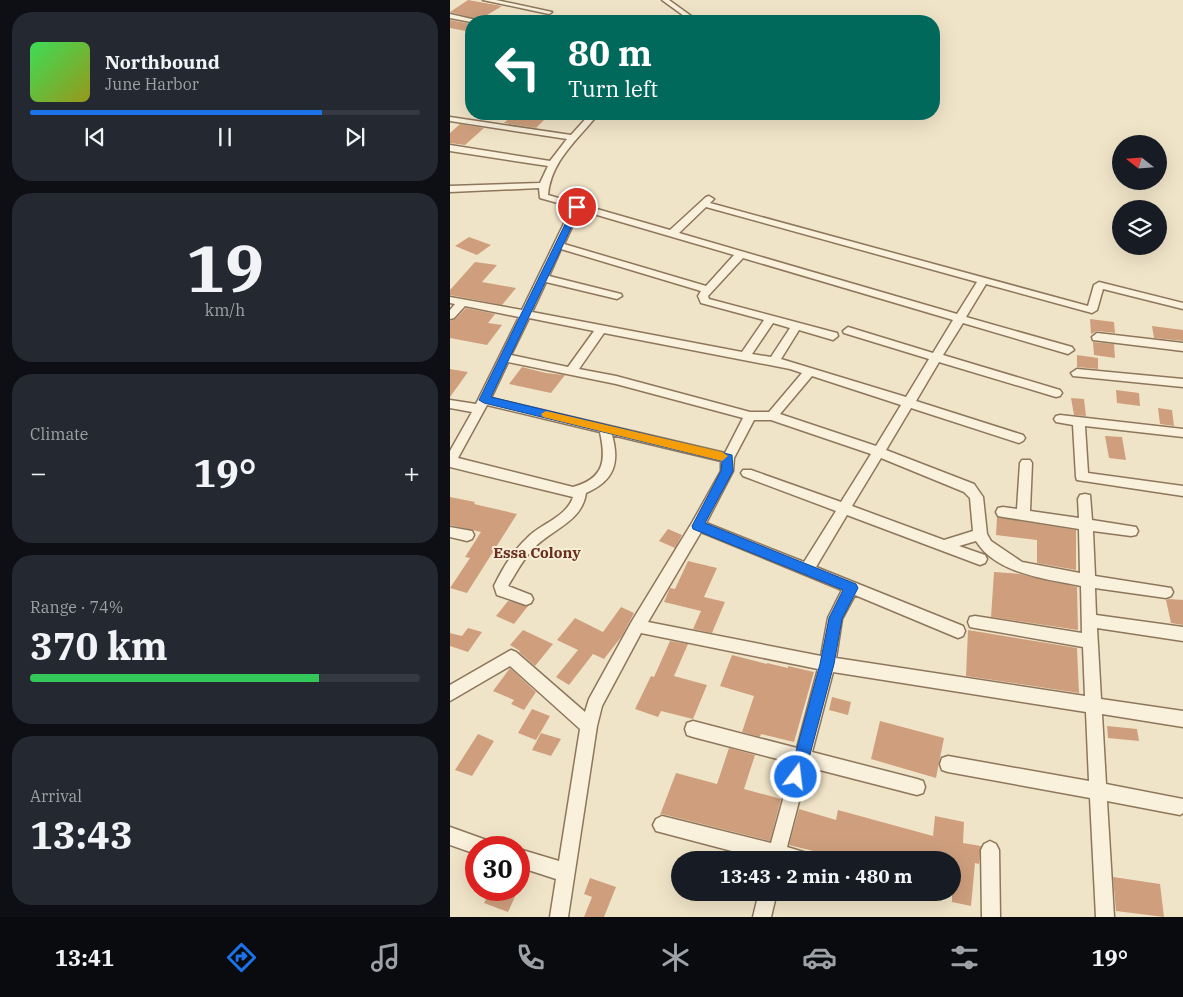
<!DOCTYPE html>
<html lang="en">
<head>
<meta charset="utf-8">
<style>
	body { margin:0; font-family:"IBM Plex Serif",serif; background:#242831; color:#f1f3f6; height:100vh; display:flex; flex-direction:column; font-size:19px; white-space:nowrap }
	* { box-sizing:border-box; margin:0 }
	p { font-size:16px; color:#9ea1a6 }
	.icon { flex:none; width:28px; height:28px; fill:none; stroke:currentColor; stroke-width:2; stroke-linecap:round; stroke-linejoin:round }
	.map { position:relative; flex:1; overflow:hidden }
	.side { display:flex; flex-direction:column; gap:12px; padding:12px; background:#0d0f14; width:450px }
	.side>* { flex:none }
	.top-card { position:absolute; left:15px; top:15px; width:475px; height:105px; border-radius:20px; box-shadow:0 5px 20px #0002; background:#00695c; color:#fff; overflow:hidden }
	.needle { width:32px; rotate:287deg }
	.tools { position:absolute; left:662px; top:135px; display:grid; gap:10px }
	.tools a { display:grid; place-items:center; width:55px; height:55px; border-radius:50%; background:#171b24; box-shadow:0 5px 20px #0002; font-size:25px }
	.speed { position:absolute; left:15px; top:836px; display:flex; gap:10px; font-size:25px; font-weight:700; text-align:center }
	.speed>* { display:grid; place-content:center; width:65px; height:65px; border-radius:50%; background:#171b24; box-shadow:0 5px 20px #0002; line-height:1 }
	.speed .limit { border:8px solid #d22; background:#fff; color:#111 }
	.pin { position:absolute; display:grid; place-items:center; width:42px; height:42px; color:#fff; margin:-21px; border:2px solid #fff; border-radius:50%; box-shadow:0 1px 5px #0007 }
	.me { position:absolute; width:55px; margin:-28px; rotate:15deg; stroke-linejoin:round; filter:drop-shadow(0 0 4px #0008) }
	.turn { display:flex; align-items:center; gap:18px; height:105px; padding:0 20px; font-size:22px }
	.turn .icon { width:65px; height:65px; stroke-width:2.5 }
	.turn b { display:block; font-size:35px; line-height:42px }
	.big { font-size:38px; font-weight:700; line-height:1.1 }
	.side .widget { flex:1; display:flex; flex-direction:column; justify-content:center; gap:8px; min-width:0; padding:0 18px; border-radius:20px; background:#242831 }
	.side .dial { align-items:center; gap:0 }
	.dial b { font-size:65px; line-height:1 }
	.song { display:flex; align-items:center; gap:15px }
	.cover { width:60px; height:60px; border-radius:8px; background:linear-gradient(135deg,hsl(130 70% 55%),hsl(60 70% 35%)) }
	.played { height:5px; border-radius:2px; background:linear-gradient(90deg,#1a73e8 75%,#363941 75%) }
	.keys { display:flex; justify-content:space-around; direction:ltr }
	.heat { display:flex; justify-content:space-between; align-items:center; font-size:28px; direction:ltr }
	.charge { height:8px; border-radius:4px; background:linear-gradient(90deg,#34c759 74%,#363941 0) }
	.trip { position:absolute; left:221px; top:851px; width:290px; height:50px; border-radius:25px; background:#171b24; box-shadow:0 5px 20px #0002; font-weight:700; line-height:50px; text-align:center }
	.menu { display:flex; height:80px; justify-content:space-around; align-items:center; background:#090b0e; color:#9ea1a6 }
	.menu .icon { width:35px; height:35px }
	.menu .active { color:#1a73e8 }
	.menu b { font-size:22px; color:#f1f3f6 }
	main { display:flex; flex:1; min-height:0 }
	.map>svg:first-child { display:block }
	.building { fill:#cf9f7d }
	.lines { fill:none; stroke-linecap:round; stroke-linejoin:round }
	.street-casing { stroke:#8d765c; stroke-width:3 }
	.street { fill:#faf1dc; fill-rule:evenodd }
	.route { fill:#1a73e8; stroke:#114b97 }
	.slow { fill:#f59e0b }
	.labels { text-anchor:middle; stroke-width:4; stroke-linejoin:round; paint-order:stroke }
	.neighbourhood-label { font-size:15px; font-weight:bold; fill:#6b2e1e; stroke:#f7eed8 }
</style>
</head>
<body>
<main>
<section class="side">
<div class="widget">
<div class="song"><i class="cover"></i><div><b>Northbound</b><p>June Harbor</p></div></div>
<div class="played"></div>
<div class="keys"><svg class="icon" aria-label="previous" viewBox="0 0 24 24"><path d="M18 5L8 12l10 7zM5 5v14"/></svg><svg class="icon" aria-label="pause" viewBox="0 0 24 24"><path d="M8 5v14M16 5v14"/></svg><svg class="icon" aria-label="next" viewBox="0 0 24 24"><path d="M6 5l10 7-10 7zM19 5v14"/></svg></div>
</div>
<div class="widget dial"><b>19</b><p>km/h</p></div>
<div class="widget"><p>Climate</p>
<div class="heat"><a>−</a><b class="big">19°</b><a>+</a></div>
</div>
<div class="widget"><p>Range · 74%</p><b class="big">370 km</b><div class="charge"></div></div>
<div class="widget"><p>Arrival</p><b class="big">13:43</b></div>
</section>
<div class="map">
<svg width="733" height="917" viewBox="0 0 733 917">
	<rect width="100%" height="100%" fill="#f0e4c8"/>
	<path class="building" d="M18 0 52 6 29 20 0 12Z
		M0 20 21 24V32L0 28Z
		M64 114H100L86 128 54 123Z
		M10 124 34 128 15 145 0 143V133Z
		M19 237 41 245 27 255 5 246Z
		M25 262 47 265 32 282 66 288 52 305 0 295V290Z
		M16 308 45 314 38 323 52 325 37 345 0 338V321L5 319Z
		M640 319 664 322 665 333 647 331 641 334Z
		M702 326 733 330V341L704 338Z
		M643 342 664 344 665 358 644 355Z
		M627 355 648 358V369L627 367Z
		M72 367 96 373 115 375 101 393 59 384Z
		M0 369 18 372 0 397Z
		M666 390 689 393 690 406 667 403Z
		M621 398 634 399 636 416 624 415Z
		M708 408 722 410 724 426 710 424Z
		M655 436 672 437 676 460 659 458Z
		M0 497 25 502 24 504 67 514 17 593 0 588 20 558 15 557 31 532 0 525Z
		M547 517 626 530V570L587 563V540L546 535Z
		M218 529 232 535 225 548 209 541Z
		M238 561 267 568 254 597 275 602 262 633 243 629 251 611 214 602 220 588 225 589Z
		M544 572 570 574 627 587 628 630 541 617Z
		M719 599 733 600V625L721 623 716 600Z
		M58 601 78 606 64 624 46 616Z
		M171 607 184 613 172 636 154 659 143 654 119 685 106 677 128 650 107 640 125 618 153 632Z
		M18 628 32 632 18 652 0 646V633L12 636Z
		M73 630 103 644 85 666 69 652 70 651 60 645Z
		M518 630 627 648 629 693 516 676Z
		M220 641 238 644 224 676 257 685 243 719 211 711 208 717 185 709 201 676 204 677Z
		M282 655 317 664V663L338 668V666L364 672 344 742 311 734 310 737 292 732 304 696 270 686Z
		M60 668 86 692 74 710 61 704 64 700 43 691Z
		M382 697 401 702 398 715 379 710Z
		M82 709 100 716 86 740 68 733Z
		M430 721 494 738 486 778 421 759Z
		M657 726 687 729 689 741 658 738Z
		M91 733 111 739 101 756 82 750Z
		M28 734 44 741 22 776 5 770Z
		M279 748 305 755 294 789 331 799 320 841 212 814 210 815 226 773 267 784Z
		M349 809 386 820 388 810 483 836 485 816 514 822 513 843 531 846 529 864 525 863 521 906 502 902V860H400L339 845Z
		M663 877 710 884 714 917 666 911Z
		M140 878 166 887 154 917H134L142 897 134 894Z
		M41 890H68L58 912 34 903Z"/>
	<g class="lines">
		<g class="street-casing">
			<path id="street" d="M33 0H46L102 12 99 14Z
				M212 0H219L248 21H241Z
				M0 14 26 20 27 21 21 22 0 18Z
				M140 114H148C128 140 101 160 98 195L220 230 256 197 259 196 264 199 260 203 638 306 644 285 649 282 733 303V309L653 289 647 310 642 313 536 284 516 317 622 347 624 350 618 354 513 323 493 355 610 390 612 393 610 396 606 397 489 362 466 401 573 435 575 438 573 441 569 443 461 408 436 450 524 484 533 497 537 534 541 541 572 562 630 573 629 529 553 517 548 516 546 512 548 508 553 507 567 509 570 463 572 460H580L582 463 580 511 629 518 628 499 630 495 635 494 640 495 642 520 686 527 688 531 686 535 681 536 643 531 645 576 721 588 723 592 721 596 716 598 645 588 646 615 733 627V641L647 628 651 699 733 711V727L652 714 656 784 733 799V813L730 815 657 801 664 917H646L640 798 498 772 492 770 490 764 492 758 498 756 639 781 636 712 383 672 362 752 467 779 473 781 475 787 473 793 467 795 358 767 337 847 360 854 363 860H316L206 831 203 825 206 819 212 816 321 843 343 763 243 737 237 735 235 729 237 723 243 721 347 748 368 669 191 633 152 706 147 726 118 917H100L106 879 69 867V849L109 861 130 729 60 666 0 701V685L61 650 66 652 135 712 139 699 182 621 243 521 271 471V461L162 435C170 463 164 481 136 493 132 522 102 529 84 548 73 559 66 573 58 586L81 595 83 599 81 603 76 605 47 595 44 586C52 569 63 551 77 538 90 524 117 517 123 497L0 467V451L22 412 0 408V400L26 404 69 317 15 306 4 318 0 319V310L5 304 0 303V297L72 310 122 207 90 198 89 188 0 192V186L90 183 98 166 0 151V145L100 161 117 139 0 121V117L121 135ZM256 207 527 282 507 314 229 233ZM130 210 284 255 256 286 114 244ZM111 249 251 291 248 296 251 303 314 320 292 352 82 312 96 282 167 299 172 296 171 294 99 276ZM293 258 503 320 483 353 398 327 393 331 394 333 479 359 456 397 331 359 349 330 383 340 388 336 387 333 259 299 258 296ZM79 318 144 331 118 367 61 355ZM323 323 340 328 321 357 302 354ZM154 333 340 369 352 373 319 412H300L166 376 129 369ZM58 362 166 384 293 418 275 453 41 398ZM362 376 451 405 426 446 330 414ZM37 405 150 432C156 460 155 478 123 487L8 458ZM304 420H321L421 454 391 502 301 470H293L291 473 293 476 386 511 354 562 256 523 283 471 284 458ZM431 458 514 492 520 498 523 531 494 540 402 506ZM397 515 530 565 535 563 537 559 535 555 509 546 526 541C546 574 597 579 631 586L632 633 525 616 520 617 518 622 520 627 525 628 633 647 635 696 386 658 392 619 405 595 508 638 513 636 515 631 513 626 366 567ZM251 532 392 590 378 618 371 656 198 622Z
				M647 333 733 343V351L643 340 642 337Z
				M627 369 733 379V387L623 376 621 373Z
				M610 415 733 429V437L635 426 638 473 733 486V496L627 480 626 477 623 425 606 422 604 419 606 416Z
				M0 527 22 531 24 535 22 539 17 541 0 537Z
				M0 827 42 842 45 848H26V854L0 845Z
				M540 841 546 844 549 850 550 917H532L531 850 534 844Z
				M309 892H327L321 917H303Z"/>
		</g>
		<use href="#street" class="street"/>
	</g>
	<path class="route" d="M124 206 131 207 41 397 282 455 283 471 255 523 406 584 408 588 392 619 384 664 354 777 352 783 346 785 341 783 339 777 370 664 379 618 393 590 243 529 242 526 271 471 272 461 34 403 29 400Z"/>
	<path class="slow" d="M96 411 272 452 278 456 272 461 93 417 91 414Z"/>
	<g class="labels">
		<g class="neighbourhood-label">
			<text x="87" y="558">Essa Colony</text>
		</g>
	</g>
</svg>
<div class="tools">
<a><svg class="needle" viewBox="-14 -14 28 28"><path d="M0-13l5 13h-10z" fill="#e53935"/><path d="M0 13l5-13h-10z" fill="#9ea1a6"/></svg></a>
<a><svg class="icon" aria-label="layers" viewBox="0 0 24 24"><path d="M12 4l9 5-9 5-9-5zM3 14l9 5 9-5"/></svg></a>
</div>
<div class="speed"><div class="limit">30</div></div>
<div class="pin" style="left:127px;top:207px;background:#d93025"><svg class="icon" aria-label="arrive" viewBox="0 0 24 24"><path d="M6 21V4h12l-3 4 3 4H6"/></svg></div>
<svg class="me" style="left:346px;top:777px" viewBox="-20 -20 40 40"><circle r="17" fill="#1a73e8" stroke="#fff" stroke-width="3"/><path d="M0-11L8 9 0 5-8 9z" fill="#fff"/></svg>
<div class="trip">13:43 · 2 min · 480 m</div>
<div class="top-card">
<div class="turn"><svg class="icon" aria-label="left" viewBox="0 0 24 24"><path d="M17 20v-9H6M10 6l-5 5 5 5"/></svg><div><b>80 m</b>Turn left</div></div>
</div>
</div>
</main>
<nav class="menu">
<b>13:41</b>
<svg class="icon active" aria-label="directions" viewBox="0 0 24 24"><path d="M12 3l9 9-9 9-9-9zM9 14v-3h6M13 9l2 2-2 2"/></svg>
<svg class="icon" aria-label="music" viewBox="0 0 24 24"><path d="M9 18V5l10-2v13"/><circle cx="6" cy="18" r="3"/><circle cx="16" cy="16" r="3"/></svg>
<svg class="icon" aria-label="phone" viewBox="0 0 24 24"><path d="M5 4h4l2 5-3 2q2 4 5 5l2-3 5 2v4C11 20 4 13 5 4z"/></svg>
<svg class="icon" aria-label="climate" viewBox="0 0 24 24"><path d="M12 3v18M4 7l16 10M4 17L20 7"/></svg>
<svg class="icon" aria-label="car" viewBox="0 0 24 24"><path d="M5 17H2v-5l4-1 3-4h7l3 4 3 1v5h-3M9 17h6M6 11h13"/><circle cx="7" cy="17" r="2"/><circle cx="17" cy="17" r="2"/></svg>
<svg class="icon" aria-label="filters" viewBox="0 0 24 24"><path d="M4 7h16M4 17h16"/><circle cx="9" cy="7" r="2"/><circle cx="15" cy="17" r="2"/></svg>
<b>19°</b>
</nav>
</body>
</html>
